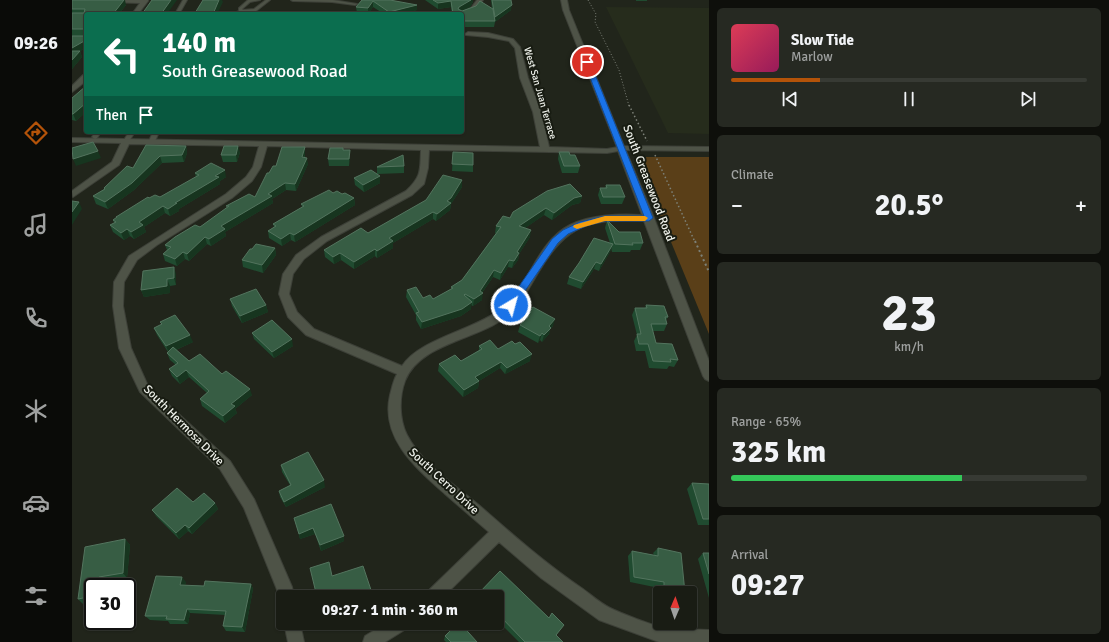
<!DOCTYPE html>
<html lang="en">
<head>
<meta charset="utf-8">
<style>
	body { margin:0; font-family:Signika,sans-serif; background:#262922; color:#f1f3f6; height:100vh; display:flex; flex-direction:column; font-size:15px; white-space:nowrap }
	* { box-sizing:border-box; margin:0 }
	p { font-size:13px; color:#9fa1a0 }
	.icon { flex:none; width:22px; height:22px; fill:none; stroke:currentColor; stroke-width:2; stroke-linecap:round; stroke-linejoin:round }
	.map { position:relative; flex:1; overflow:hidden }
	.drawer { display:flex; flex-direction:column; gap:8px; padding:8px; background:#0e0f0b; width:400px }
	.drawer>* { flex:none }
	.banner { position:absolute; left:12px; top:12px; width:380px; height:122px; border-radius:4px; box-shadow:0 1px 3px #0004,0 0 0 1px #373a34; background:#0b6e4f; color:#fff; overflow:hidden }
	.needle { width:26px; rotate:2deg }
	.buttons { position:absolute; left:581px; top:586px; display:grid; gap:8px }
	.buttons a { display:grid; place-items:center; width:44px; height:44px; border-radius:4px; background:#191c14; box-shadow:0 1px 3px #0004,0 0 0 1px #373a34; font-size:20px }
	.speed { position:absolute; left:12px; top:578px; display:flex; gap:8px; font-size:20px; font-weight:700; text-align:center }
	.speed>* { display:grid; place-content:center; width:52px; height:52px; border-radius:50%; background:#191c14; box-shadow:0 1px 3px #0004,0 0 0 1px #373a34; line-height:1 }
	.speed .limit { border:2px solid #111; border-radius:6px; background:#fff; color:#111 }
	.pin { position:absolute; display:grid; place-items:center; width:34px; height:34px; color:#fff; margin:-17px; border:2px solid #fff; border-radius:50%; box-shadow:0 1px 4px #0007 }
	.me { position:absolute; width:44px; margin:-22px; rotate:37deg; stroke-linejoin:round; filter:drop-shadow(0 0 3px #0008) }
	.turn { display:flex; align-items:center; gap:14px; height:84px; padding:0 12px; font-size:18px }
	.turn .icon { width:52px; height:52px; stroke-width:2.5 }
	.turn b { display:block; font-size:28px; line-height:34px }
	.then { display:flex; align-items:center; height:38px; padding:0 12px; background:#0003; gap:8px; font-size:15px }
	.big { font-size:30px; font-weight:700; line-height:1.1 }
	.drawer .card { flex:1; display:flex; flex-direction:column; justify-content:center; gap:6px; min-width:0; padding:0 14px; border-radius:6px; background:#262922 }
	.drawer .dial { align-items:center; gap:0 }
	.dial b { font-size:52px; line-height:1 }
	.song { display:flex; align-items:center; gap:12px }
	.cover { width:48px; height:48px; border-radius:6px; background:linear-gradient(135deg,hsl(350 70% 55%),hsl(330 70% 35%)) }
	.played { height:4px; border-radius:2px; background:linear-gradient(90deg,#b45309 25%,#373a34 25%) }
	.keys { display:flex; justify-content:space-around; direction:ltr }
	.heat { display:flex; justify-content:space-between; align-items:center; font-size:22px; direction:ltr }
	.charge { height:6px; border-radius:3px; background:linear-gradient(90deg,#34c759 65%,#373a34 0) }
	.trip { position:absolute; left:204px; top:590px; width:228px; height:40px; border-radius:4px; background:#191c14; box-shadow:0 1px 3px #0004,0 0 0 1px #373a34; font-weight:700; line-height:40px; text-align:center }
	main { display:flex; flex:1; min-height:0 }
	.tabs { display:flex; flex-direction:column; width:72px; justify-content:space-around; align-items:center; background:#0a0b08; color:#9fa1a0 }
	.tabs .icon { width:28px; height:28px }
	.tabs .active { color:#b45309 }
	.tabs b { font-size:18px; color:#f1f3f6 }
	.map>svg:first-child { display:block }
	.built { fill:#262c1c }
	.green { fill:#5a3f18 }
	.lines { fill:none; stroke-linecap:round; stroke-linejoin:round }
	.service-casing { stroke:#3d4038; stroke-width:2 }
	.minor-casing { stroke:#3d4038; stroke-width:2 }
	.tertiary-casing { stroke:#3d4038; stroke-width:2 }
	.path-far2 { stroke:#7d8178; stroke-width:1; stroke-dasharray:1 2; stroke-linecap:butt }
	.path-far1 { stroke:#7d8178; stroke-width:1.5; stroke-dasharray:1.5 2.5; stroke-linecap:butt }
	.path { stroke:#7d8178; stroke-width:2; stroke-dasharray:2 3; stroke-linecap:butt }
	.service { fill:#4e5347; fill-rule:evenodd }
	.minor { fill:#4e5347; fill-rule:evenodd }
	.tertiary { fill:#4e5347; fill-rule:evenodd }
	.wall { fill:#204b30 }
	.shaded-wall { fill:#17351f }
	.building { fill:#375d44; stroke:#53745e }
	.route { fill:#1a73e8; stroke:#114b97 }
	.slow { fill:#f59e0b }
	.labels { text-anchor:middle; stroke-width:4; stroke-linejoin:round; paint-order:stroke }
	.far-street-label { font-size:10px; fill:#eef1ea; stroke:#181c12 }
	.street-label { font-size:12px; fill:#eef1ea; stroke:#181c12 }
</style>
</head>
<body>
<main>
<nav class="tabs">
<b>09:26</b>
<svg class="icon active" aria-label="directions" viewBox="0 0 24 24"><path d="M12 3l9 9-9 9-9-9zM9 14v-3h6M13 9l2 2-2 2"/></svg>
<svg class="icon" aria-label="music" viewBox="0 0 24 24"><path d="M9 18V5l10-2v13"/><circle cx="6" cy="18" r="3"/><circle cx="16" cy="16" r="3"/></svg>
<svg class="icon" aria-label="phone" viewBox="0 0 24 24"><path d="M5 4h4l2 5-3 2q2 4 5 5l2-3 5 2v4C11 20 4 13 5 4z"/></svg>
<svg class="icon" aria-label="climate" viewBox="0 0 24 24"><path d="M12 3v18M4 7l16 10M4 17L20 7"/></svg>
<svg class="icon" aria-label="car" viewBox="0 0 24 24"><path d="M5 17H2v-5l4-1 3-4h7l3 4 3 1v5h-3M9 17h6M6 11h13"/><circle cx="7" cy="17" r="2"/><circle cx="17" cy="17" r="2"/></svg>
<svg class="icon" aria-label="filters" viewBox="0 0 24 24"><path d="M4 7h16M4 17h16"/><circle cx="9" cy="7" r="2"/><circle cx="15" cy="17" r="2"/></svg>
</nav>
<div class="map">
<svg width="637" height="642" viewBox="0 0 637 642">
	<rect width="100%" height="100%" fill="#21251b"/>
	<path class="built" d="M534 7 637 8V134L596 133Z"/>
	<path class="green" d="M564 157H637V334Z"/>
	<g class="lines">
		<g class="service-casing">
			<path id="service" d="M111 0H115L107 14H103Z
				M176 0H188L178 2 170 9 171 10 182 9 194 0H198L184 11 160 14 167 11V8Z
				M219 0H261L285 4 283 5 260 2 221 1Z
				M23 132H29L25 138 23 139 20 137Z
				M57 132H63L57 141H53L52 140Z
				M81 132H87L83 141 80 143 77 141Z"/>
		</g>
		<g class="minor-casing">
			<path id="minor" d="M31 0H76V1L66 14H60L68 3 34 2Z
				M405 0H411L403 11 390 16V14H387L399 8Z
				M396 32 416 33 441 39 448 47 456 78 469 112 477 147 535 149 552 146 582 218 637 361V381L633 379 631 376 572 221C516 219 496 223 466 273 458 286 452 299 442 310 414 340 349 340 333 381 327 397 327 419 335 435 350 464 383 485 408 506 441 535 474 564 511 589 519 595 528 603 538 608 548 613 582 626 593 628 607 630 623 629 637 630V642H587L527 620 469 578 427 542 371 597H352L355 592 417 532C402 519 387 506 373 494 344 468 308 438 318 395 320 388 321 381 325 374L234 335 216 317 207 294 211 274 224 255 249 237 334 191C350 176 348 170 349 150L195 146 189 167 180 181 160 198 85 245 65 260 52 282 51 306 59 348 76 386 158 461 182 499 220 587 222 597H211V603L209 602 204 587 172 508 148 469 68 392 47 348 41 306 42 282 57 256 154 194 174 177 181 167 187 146 57 144 47 165 1 197 0 191 40 162 49 143 0 142V138L468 147 461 112 448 78 443 48 437 41 416 37 394 35 393 34ZM357 150 535 153 546 151 570 215C547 214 520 214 498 225 463 243 458 287 429 309 402 330 347 339 330 366L242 329 225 312 217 294 221 274 232 259 255 241 340 195 352 184 356 168Z
				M11 75H14V81L0 92V86Z
				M212 623H228L232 642H216Z
				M314 623H336L334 629 313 642H291L293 636Z"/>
		</g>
		<g class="tertiary-casing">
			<path id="tertiary" d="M489 0H495L497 10 552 146 637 147V151L546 150 491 10Z"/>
		</g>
		<path class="path-far2" d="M516 0 524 14 523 22 547 70 557 106"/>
		<path class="path-far1" d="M557 105 575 141
			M583 155 623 242"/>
		<path class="path" d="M623 241 637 272"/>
		<use href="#service" class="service"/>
		<use href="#minor" class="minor"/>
		<use href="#tertiary" class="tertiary"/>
	</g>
	<path class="wall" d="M0 0 54 5 47 14H14V48L8 51 10 57 0 69V36H13H0Z
		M290 0H318L345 10 331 14H312L301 7 296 14 285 13 284 7Z
		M353 0H401V2L398 7 389 11 420 9 419 0H439V10L423 22 422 27H390V14H380L379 7 366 9Z
		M564 0H575V1H564Z
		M14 87V112L4 121 0 120V98Z
		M74 145 114 146 115 153 112 162 90 163 62 190 36 209 24 204 21 196 32 189V188L61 168Z
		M233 147V157L236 164 224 191 214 190 200 199 201 203 153 232 154 236 139 246 135 244 117 261 113 259 105 266 93 261 91 254 95 250 93 245 128 227 155 208 154 206 183 197 197 173 204 166Z
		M271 150 278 157 277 166H257L256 159Z
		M168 152 165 162H151L149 155Z
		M381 152 401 165V172L380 171Z
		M487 152 498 155 508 166 506 173H490L486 159Z
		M332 166V173L305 174V167Z
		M123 173 154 177 148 181V184L107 209V211L98 216 93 213 72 227 74 232 62 239 58 236 52 240 41 232 38 225 42 223 41 220 45 218 44 217 77 198 88 197 124 177Z
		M282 178 308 183 292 192 283 185Z
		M390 180V187L379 204 378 210 364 221 361 219 321 243V248L305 258 303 256 282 269 269 260 262 264 253 257 252 250 296 233Z
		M534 185 553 197 550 204H529L526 195 528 188H533Z
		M261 193 270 194 282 198 283 205 223 242 219 240 210 246 197 238 196 231 202 227 201 224 230 207 229 204Z
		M510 196 508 203 500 205 480 220 472 215 453 228 458 237 447 254 446 260 440 268 436 267 428 280 421 277 410 293V300L401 306 399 305V309L389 316 349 329 344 320V315L334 297 335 290 351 298 361 299 379 289V287L390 280 424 233H423L424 226 438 218Z
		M535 220 547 232 571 243 568 250H559L558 252H540L539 248 538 252 527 271 522 269 509 289 495 284 497 277 538 243 533 228Z
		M203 248 204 255 191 273 171 267 170 260 180 249Z
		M104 274V285L98 286V293L72 297 69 290Z
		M158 299 194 305 196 312 170 323 160 306Z
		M574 305 596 317 594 320 595 324 592 331H581L584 343 606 360 602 367 597 366 595 369 577 368 573 351H564L562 341 565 335 560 315 563 308H573Z
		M454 315 481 326 478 329 477 334 470 342 468 340 466 343 446 332 448 325 452 320Z
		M88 322 121 342 104 350 117 361 150 374 180 395 163 409 165 413 153 423 130 406 128 399 135 393 117 377 108 384 100 376 97 369 104 365 98 360 95 353 96 352 85 335 82 328 90 325Z
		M180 333 221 346 202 358 182 339Z
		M407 346 426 349 458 361 433 374 428 368 407 381 406 388 391 397 366 371 367 364 389 361 407 350Z
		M209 465 253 487 214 507 208 497 207 491 218 485 210 472Z
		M620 483 637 484V525H626L615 489Z
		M121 502 143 503 146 509 120 534 116 531 107 539 84 516 80 510Z
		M222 518 272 541 249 551 243 534 228 539Z
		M53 539 58 545 55 578 32 583 21 587V602L11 604 6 599Z
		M586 548 613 593H588V601L587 588 558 582 556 556 560 551 582 555 581 553Z
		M631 553H637V598L626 559Z
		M428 571 477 618 480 613 492 625 484 635 491 642H447L425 620V597H405L406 594Z
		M114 582 113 585 132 586 179 584 181 589 173 632 154 631 151 626 153 615 118 613 116 624H98L96 621 78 620 73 616Z
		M373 636 405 642H374L372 640Z"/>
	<path class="shaded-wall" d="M52 0H53L54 5 47 14H41Z
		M99 0H105L95 14H89Z
		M147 0H150L151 2 145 14H141Z
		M399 0H401V2L398 7 386 13 387 7Z
		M301 1V7L296 14V8Z
		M379 1V7L366 9V3Z
		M345 5V10L331 14H317V12Z
		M440 5 439 10 423 22V21H422L423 17Z
		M14 40V48L8 51 10 57 0 69V48Z
		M14 103V112L4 121 1 114Z
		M114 146 115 153 112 162 110 155Z
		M166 146 168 152 165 162 164 155Z
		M233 147V154L231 164 230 157Z
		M278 150V157L277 166V159Z
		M26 151 29 158 4 166 1 159Z
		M88 156 90 163 62 190 36 209 33 202Z
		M235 158 236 164 224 191 223 184Z
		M153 170 154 177 148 181V184L107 209V211L98 216 96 209 103 203 143 176Z
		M308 176V183L292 192 291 185Z
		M390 180V187L379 204 378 210 364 221 365 214Z
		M213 183 214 190 200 199 201 203 153 232 154 236 139 246 137 239 149 226Z
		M510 196 508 203 500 205 480 220 482 213 502 198Z
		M282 198 283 205 223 242 222 235Z
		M7 202 10 209 0 225V212Z
		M91 206 93 213 72 227 74 232 62 239 59 232 67 222Z
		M474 208 472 215 446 233 447 226Z
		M361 212V219L321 243V248L305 258V251L317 238Z
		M55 229 58 236 52 240 49 233Z
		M459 230 458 237 447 254 446 260 440 268 442 261 445 252Z
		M218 233 219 240 210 246 209 239Z
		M133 237 135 244 117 261 115 254Z
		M541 244 538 252 527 271 529 264Z
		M203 248 204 255 191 273 190 265Z
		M303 249V256L282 269V262Z
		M111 252 113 259 105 266 103 259Z
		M268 253 269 260 262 264 261 257Z
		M437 260 436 267 428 280 429 273Z
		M524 262 522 269 509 289 511 282Z
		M102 267 104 274V285L102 278Z
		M422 270 421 277 409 294 411 293 410 300 401 306 402 299Z
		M95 279 98 286V293L72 297 69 290Z
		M400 302 399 309 389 316 349 329 350 322Z
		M194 305 196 312 170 323 168 316Z
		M483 319 481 326 478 329 477 334 470 342 472 335 477 326Z
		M470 333 468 340 466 343 468 336Z
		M118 335 121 342 97 353 94 346Z
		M220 339 221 346 202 358 200 352Z
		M460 354 458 361 433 374 435 368Z
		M429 362 428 368 402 384 403 377Z
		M114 370 117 377 108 384 105 377Z
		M407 381 406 388 391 397 392 390Z
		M178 389 180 395 163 409 165 413 153 423 151 416 159 404Z
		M252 480 253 487 214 507 212 502Z
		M143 503 146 509 120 534 117 528Z
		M113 525 116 531 107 539 104 533Z
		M241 528 243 534 228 539 227 534Z
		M272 536V541L249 551 248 545Z
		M53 539 58 545 55 578 51 573Z
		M27 577 32 583 31 587H26Z
		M110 577 114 582 112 590 108 585Z
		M179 584 181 589 173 632 170 627Z
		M115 609 118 613 116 624 112 620Z"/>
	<path class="building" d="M0 0H52L41 14H14V40L0 48V36H13V31L12 29H0V13H12L13 9H0Z
		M80 0H99L89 14H70Z
		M131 0H147L141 14 123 13Z
		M290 0H318L345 5 317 12 301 1 296 8 284 7Z
		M361 0H399L387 7 386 9 390 11 404 6 408 1 421 9 423 21H390V14H381L379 1 366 3Z
		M420 0H439L440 5 423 17Z
		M0 51H8L0 60Z
		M14 86V103L1 114H0V98Z
		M21 142 26 151 1 159 0 148Z
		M74 145 114 146 110 155 88 156 60 183 33 202 21 196 33 189 32 188 55 166 61 168Z
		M152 146H166L164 155H149Z
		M210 147H233L230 157 235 158 223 184 213 183 196 194 200 196 149 226 153 229 137 239 133 237 115 254 111 252 103 259 91 254 99 247 93 245 103 237 123 225 128 227 157 206H154L177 194 183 197 195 173H197L201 166H204Z
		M258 148H271V150H278L277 159H256Z
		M381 152 401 153V165L380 164Z
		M487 152H497L498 155H503L508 166H492Z
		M331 155 332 166 305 167Z
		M139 163 153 170 143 176 147 177 103 203H105L96 209 91 206 67 222 71 225 59 232 55 229 49 233 38 225 44 222 41 220 45 217H44L76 197 77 198 83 195 88 197 127 175 123 173Z
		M299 170 308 176 291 185 282 178Z
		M371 175 390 180 379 198 375 201 379 203 365 214 361 212 317 238 321 241 305 251 303 249 282 262 268 253 261 257 252 250 289 228 296 233 354 200Z
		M498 184 510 196 502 198 482 213 474 208 447 226 459 230 445 252 447 253 442 261 437 260 429 273 422 270 408 291 411 293 402 299 393 294 392 295 400 302 390 309 350 322 344 313 347 312 335 290 344 287 351 298 358 295 361 299 381 288 379 287 390 280 429 227 424 226 431 216 438 218 441 212 475 191Z
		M534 185H548L553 197H531L528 188H535Z
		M257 190 261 193 265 191 270 194 273 193 282 198 222 235 218 233 209 239 196 231 204 226 201 224 232 206 229 204Z
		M0 201 7 202 0 212Z
		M535 220 547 232H568L571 243H560L561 245 543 244Z
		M522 238 541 244 529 264 524 262 511 282 497 277 507 263Z
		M184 244 203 248 190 265 170 260 178 249H180Z
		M102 267V278L95 279V286L69 290 71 271Z
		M184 289 194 305 168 316 158 299Z
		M574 305 592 306 596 317H593L595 324H579L584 343 600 344 606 360 598 359 599 362 581 361 576 344H567L565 334H569L563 308H575Z
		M461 307 483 319 477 326 479 328 472 335 470 333 468 336 448 325 456 316 454 315Z
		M103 315 118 335 94 346 82 328 90 324 88 322Z
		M200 320 220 339 200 352 180 333Z
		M418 340 426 349 440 341 443 344 448 342 460 354 435 368 429 362 403 377 407 381 392 390 367 364 383 355 389 361 410 349 407 346Z
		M101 347 117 361 128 354 150 374 154 371 178 389 159 404 163 406 151 416 128 399 137 391 114 370 105 377 97 369 106 363 95 353Z
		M236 452 252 480 212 502 207 491 219 485 209 465Z
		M620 483 637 484V519H631Z
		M105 488 121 502 132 493 143 503 117 528 113 525 104 533 80 510Z
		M259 504 272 536 248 545 241 528 227 534 222 518Z
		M53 539 51 573 27 577 26 587H21V596L6 599 13 547Z
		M586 548 609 553 613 593H592V582L562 577 560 551 586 556Z
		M631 553H637V574Z
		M257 562 260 576 291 566 301 596 299 597H245L238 568Z
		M428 571 477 618 480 613 492 625 484 635 491 642H453L425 613V597H409L406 594Z
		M84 576 110 577 108 585 132 586 133 581 179 584 170 627 151 626 154 611 115 609 112 620 94 619 95 616H73Z
		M386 623H388L405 642H379L373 636Z"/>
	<path class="route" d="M513 61 518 62 581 218 577 221H533L514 226 496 234 486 243 442 307H436L435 305 436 302 480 239 491 230 508 222 533 216H572L512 62Z"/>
	<path class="slow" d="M533 216H573L576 218 573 221H533L505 229 501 227 502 225Z"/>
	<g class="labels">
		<g class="far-street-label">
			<text transform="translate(469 93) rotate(74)" y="4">West San Juan Terrace</text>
		</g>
		<g class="street-label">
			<text transform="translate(577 183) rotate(69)" y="4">South Greasewood Road</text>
			<text transform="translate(112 425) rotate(45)" y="4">South Hermosa Drive</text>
			<text transform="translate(372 481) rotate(43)" y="4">South Cerro Drive</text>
		</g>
	</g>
</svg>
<div class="buttons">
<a><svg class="needle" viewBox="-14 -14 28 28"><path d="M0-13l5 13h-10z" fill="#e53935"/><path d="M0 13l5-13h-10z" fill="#9fa1a0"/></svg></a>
</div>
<div class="speed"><div class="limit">30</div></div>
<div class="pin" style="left:515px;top:62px;background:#d93025"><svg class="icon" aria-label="arrive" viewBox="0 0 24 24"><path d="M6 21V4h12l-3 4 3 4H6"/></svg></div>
<svg class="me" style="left:439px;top:305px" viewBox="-20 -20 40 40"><circle r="17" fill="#1a73e8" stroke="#fff" stroke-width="3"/><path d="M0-11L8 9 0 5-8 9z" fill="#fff"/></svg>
<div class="trip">09:27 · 1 min · 360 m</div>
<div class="banner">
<div class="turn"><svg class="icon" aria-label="left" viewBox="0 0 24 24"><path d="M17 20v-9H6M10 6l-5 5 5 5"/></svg><div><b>140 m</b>South Greasewood Road</div></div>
<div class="then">Then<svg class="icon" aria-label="arrive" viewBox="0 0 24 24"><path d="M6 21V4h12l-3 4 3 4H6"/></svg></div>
</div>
</div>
<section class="drawer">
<div class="card">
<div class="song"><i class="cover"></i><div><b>Slow Tide</b><p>Marlow</p></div></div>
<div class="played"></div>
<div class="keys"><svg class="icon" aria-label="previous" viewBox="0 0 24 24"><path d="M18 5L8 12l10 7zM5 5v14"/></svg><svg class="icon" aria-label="pause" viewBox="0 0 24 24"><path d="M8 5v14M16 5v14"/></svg><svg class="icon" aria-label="next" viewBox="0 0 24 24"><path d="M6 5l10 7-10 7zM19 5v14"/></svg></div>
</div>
<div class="card"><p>Climate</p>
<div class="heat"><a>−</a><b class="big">20.5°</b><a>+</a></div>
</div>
<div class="card dial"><b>23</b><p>km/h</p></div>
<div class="card"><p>Range · 65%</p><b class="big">325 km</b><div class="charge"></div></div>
<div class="card"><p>Arrival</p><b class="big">09:27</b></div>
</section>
</main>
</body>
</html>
